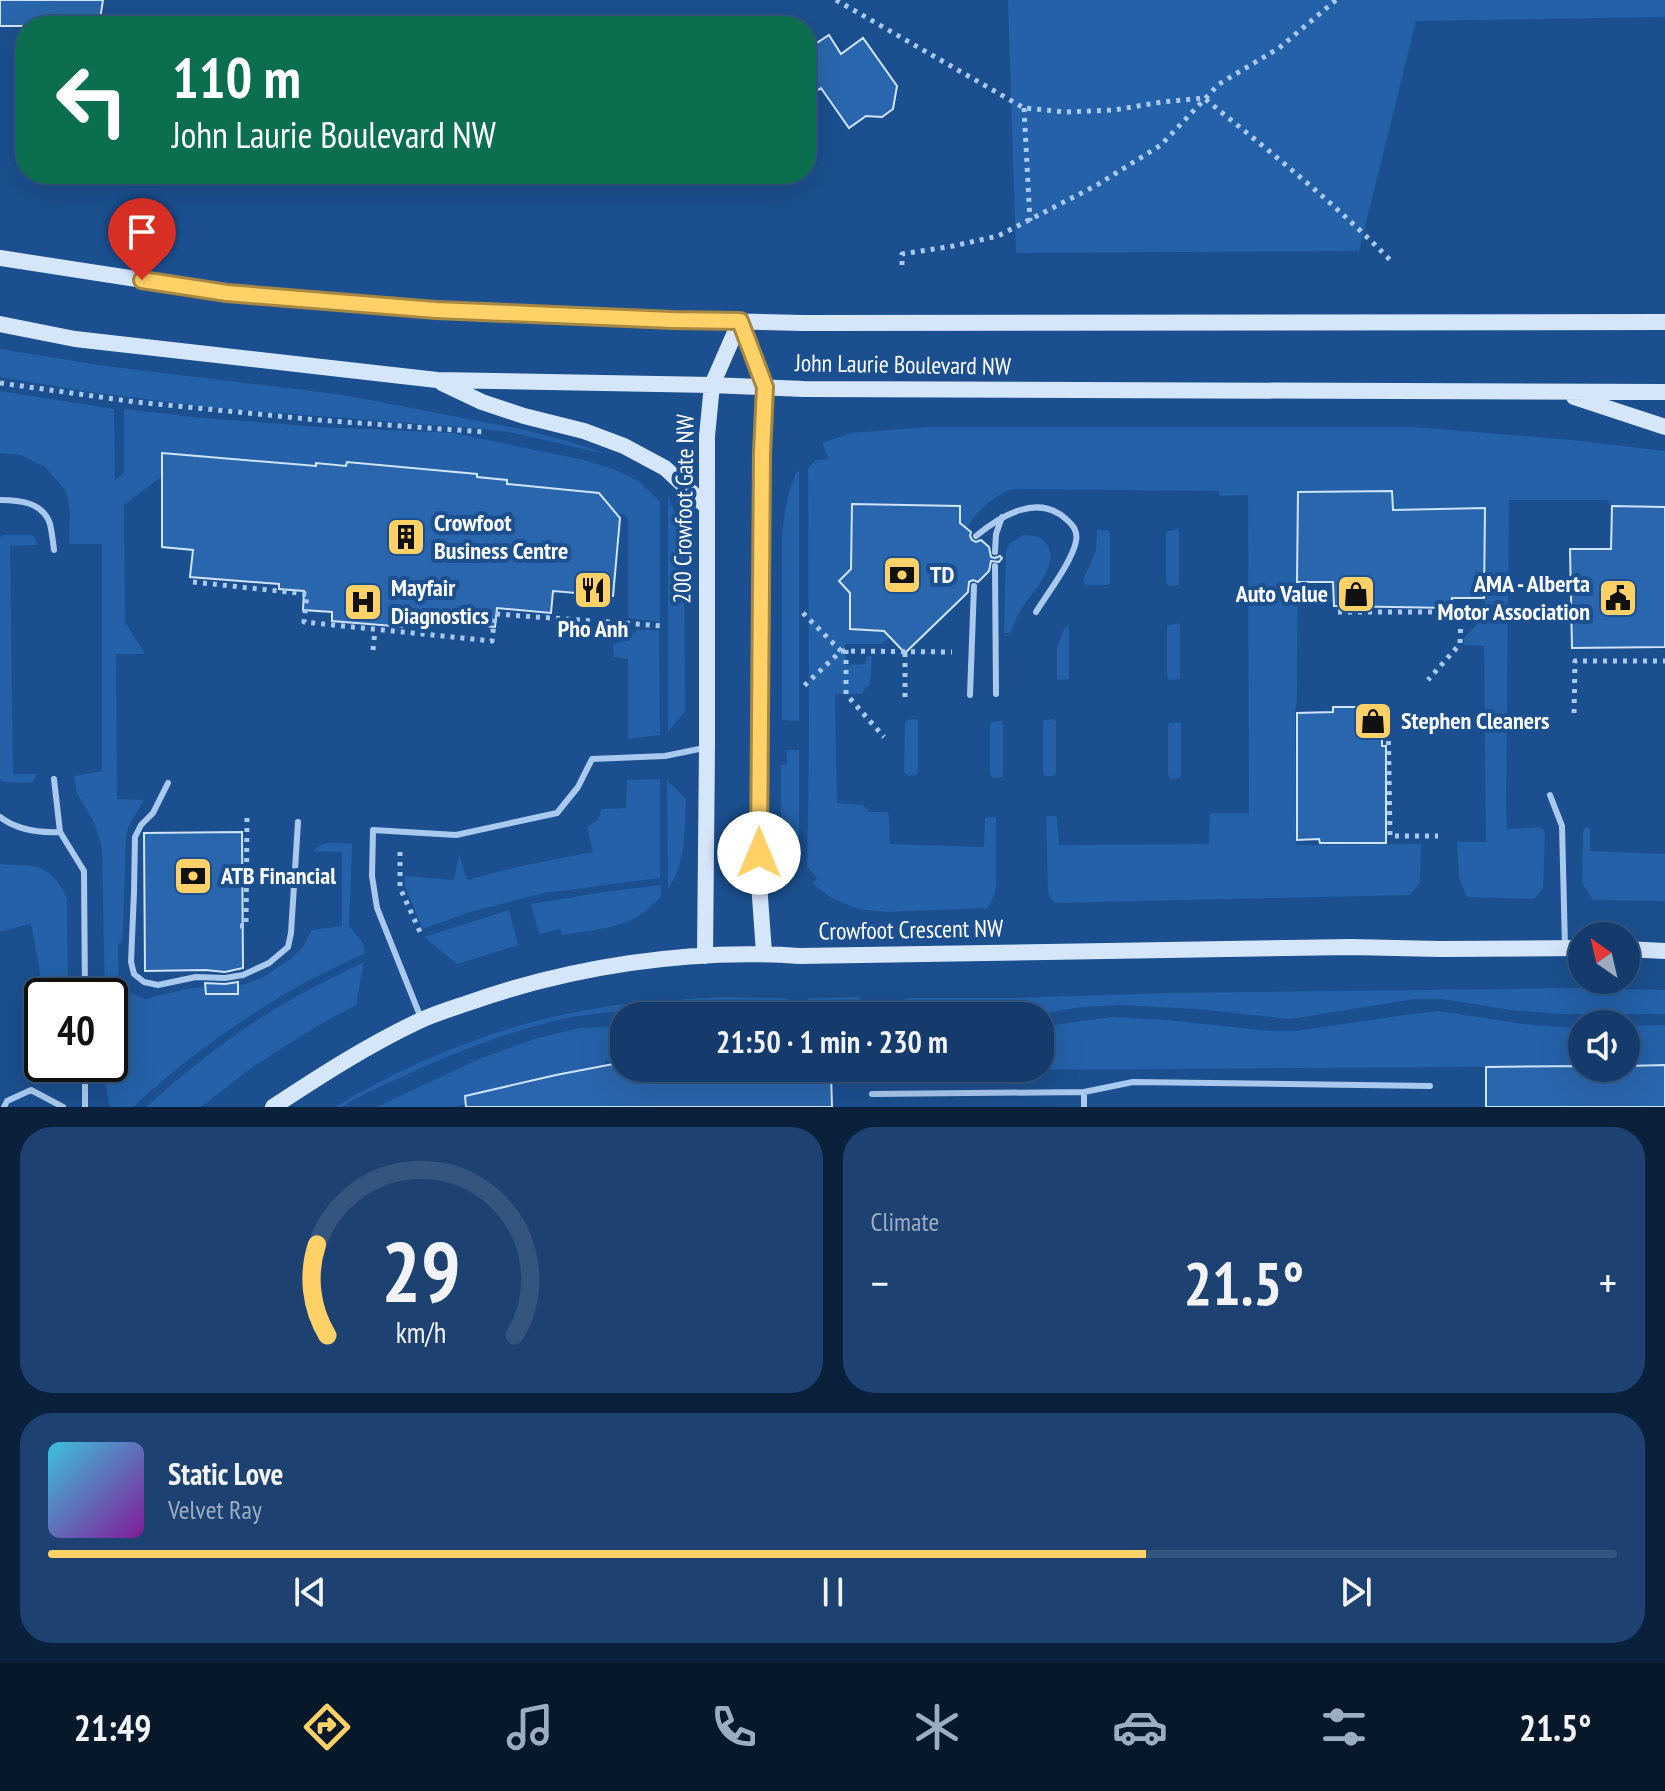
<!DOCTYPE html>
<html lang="en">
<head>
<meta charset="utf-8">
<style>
	body { margin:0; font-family:"PT Sans Narrow",sans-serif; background:#1d4271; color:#f1f3f6; height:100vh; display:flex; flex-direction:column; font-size:30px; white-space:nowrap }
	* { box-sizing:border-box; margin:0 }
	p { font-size:26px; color:#9dadc1 }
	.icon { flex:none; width:44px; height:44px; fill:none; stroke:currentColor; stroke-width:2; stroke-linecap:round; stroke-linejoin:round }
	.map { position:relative; height:1107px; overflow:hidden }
	.panel { display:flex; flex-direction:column; gap:20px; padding:20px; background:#0b203b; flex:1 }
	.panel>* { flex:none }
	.hud { position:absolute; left:16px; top:16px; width:800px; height:168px; border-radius:32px; box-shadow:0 8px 32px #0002,0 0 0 2px #33557e; background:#0b6e4f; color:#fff; overflow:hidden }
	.needle { width:52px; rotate:326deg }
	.controls { position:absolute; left:1568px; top:922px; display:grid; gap:16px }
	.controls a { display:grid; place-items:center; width:72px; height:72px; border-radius:50%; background:#143b6b; box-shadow:0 8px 32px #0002,0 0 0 2px #33557e; font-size:40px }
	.speed { position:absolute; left:24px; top:978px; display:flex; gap:16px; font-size:40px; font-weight:700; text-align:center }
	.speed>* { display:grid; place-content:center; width:104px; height:104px; border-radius:50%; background:#143b6b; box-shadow:0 8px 32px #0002,0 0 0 2px #33557e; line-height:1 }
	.speed .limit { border:4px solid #111; border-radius:12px; background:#fff; color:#111 }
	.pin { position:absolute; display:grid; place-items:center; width:68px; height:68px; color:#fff; margin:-82px -34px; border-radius:50% 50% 50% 0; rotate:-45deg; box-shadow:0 0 8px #0007 }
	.pin .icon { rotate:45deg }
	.me { position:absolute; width:88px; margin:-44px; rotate:0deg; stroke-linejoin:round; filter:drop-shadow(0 0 6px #0008) }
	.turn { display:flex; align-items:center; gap:28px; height:168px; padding:0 24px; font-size:36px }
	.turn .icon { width:104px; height:104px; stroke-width:2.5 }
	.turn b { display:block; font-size:56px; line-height:68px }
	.big { font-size:60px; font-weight:600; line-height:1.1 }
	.panel .card { flex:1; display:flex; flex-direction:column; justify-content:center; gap:12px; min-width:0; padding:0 28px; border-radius:32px; background:#1d4271 }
	.panel .dial { align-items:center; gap:0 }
	.dial svg { height:208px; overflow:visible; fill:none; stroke:#33557e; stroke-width:7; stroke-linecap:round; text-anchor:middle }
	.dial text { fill:#f1f3f6; stroke:none }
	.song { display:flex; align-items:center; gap:24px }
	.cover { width:96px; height:96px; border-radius:12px; background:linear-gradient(135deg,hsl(190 70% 55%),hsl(290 70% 35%)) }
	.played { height:8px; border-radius:4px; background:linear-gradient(90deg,#ffd166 70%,#33557e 70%) }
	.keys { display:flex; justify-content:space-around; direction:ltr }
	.heat { display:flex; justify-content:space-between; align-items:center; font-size:44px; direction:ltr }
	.panel .tiles { flex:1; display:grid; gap:20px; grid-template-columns:1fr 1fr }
	.card:last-child { grid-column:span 2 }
	.trip { position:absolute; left:610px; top:1002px; width:444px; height:80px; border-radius:32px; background:#143b6b; box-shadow:0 8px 32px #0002,0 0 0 2px #33557e; font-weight:600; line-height:80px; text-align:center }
	.tab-bar { display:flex; height:128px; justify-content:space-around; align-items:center; background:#08182b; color:#9dadc1 }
	.tab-bar .icon { width:56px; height:56px }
	.tab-bar .active { color:#ffd166 }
	.tab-bar b { font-size:36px; color:#f1f3f6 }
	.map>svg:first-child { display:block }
	.green { fill:#2461a8 }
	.building { fill:#2a66ad; stroke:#cfe3fa; stroke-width:2 }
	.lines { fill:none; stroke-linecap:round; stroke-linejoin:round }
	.path { stroke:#a9c9ee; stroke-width:5; stroke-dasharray:4 6; stroke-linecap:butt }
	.lane { stroke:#a9c9ee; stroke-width:6 }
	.secondary { stroke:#d6e6fa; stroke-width:16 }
	.route-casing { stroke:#a68842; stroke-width:20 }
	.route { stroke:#ffd166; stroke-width:14 }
	.labels { text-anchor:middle; stroke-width:8; stroke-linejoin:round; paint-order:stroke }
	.street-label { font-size:24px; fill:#fff; stroke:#1b4f8f }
	.poi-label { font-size:24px; font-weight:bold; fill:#fff; stroke:#1b4f8f; text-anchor:start }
</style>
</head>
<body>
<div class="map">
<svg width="1665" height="1107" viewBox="0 0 1665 1107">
	<rect width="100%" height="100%" fill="#1b4f8f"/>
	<path class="green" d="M1008 0H1665V17L1416 21 1359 251 1016 253Z
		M0 349 106 366 344 395 525 430 571 442 609 455 514 433 485 429 216 408 97 393 0 377Z
		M0 391 114 409 115 480 124 473V409L193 417 319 427 454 433 584 460 613 469 638 481 660 501V622L628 618V520L624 514 615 513 599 493 507 484V480L477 477V473L347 462 346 466 317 463 316 466 162 453V476L124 505 125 622 145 654H116L117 799 144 800 129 825 126 836 123 930 122 942 118 944 119 1016 123 989 145 999 191 988 241 985 251 982 263 977 292 958 302 948 312 930 342 926V852L313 851C324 840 338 843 352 844L349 926 363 943 365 953C341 965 316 976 293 989 236 1023 182 1061 133 1107H110L105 1082V1064H110V996H105L102 848 93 820 77 793 74 776 102 771V544H69L70 512 66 491 45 467 21 455 0 453Z
		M929 427H1414L1571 440 1665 451V507L1612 506 1607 500H1509L1506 807 1507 829 1541 827 1545 832 1543 888 1534 899 1467 897 1459 877 1457 842H1486L1484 646 1464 645V638L1485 616V509L1393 510 1392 491 1298 492 1297 699 1295 714 1296 845 1421 844 1420 883 1410 895 1054 903 1049 896 1048 889 1046 817 1048 816H1055L1057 818 1059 845 1209 844 1210 813H1249L1248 495 1220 496 1219 491 1012 489C993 496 976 511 967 528L852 505 851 569 839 581 850 593V629L883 631 890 637 882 644H845L846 665 866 664V657L872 656 870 685 865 688 862 694H835L837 803 863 805 869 812H887L889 815 890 844 984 847 985 818 994 817 996 819V887L994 895 988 908 887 912 858 909 830 897 813 884 817 878 807 867 809 747 808 468 816 460 829 459 822 443 851 433Z
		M797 471 799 472V721L782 720V538C784 515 787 492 797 471Z
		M668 496 677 518 684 553 685 711 668 732Z
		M1177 529 1179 532V582L1178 585 1169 586 1166 582V532Z
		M1098 530H1108L1110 532V583L1107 585H1085L1083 580 1096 551 1097 531Z
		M3 535H32L35 537 37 545 10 546 13 774H37L33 782 29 783 3 782 0 779V538Z
		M1023 535C1032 535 1040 536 1046 543 1062 564 1031 592 1021 610 1016 617 1013 625 1011 633H1004L1006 551 1009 544Z
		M1178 623 1180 626V677L1178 679 1169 680 1167 676V626Z
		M1065 627H1069V679L1059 680 1057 678V648Z
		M638 630H659L660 735 628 739V659L614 657 613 645 627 639Z
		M916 719 918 721V773L916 775 908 776 904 772 905 722 907 720Z
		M1054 719 1056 722V773L1054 776H1045L1043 772V722L1045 720Z
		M1002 721 1003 723V775L1002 777 993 778 990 774V724L992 722Z
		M1179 722 1181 724V775L1179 778 1170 779 1168 774V725L1170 723Z
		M786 750H799V868L794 870 784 848 781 826V765L787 764Z
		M660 779V878L544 893 470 912 423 929 405 887V876L454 880 459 854 467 880 521 866 593 852 587 827 598 820 602 809 626 808 627 780Z
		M667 780 686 799C684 830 687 862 668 889Z
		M1587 827 1590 829V851L1665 854V901L1593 900 1582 883 1583 832 1584 828Z
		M0 864C7 865 13 865 21 865 45 865 58 877 67 899L68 996H44L32 928 30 924 0 932Z
		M661 885V897C652 906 642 915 631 920 610 930 584 931 562 935L560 929 539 934 531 904 604 892Z
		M509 910 518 945 457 964 424 937Z
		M364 962 356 1005 322 1023 254 1066 201 1107H146C186 1071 229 1037 275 1009 304 991 334 977 364 962Z
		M1580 988 1665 990V1014H1560L1510 1010 1442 999H1415L1291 1019 1197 1009 1119 1005 1081 1007 1031 1016H905V998H1010L1169 993Z
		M724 997 786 998 793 1004V1008L679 1010 678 1005 684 999Z
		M860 997V1012L804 1008 803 1004 809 998Z
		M659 1000 667 1006V1010C633 1011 597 1011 563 1019 510 1031 458 1051 408 1074 386 1084 362 1094 342 1107H335C416 1058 506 1023 598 1008 619 1004 639 1003 659 1000Z
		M1439 1011 1530 1025 1582 1028V1066L1001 1070 825 1069V1072H787L786 1075 716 1076V1068H1040V1027L1110 1017 1166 1020 1271 1031H1296L1411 1014Z
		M1665 1025V1065L1626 1066V1026Z
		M624 1026V1061H605V1065L515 1085 456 1107H377L479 1059 537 1038 580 1028Z
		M38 1045H42V1064H68L66 1073 62 1077H50L41 1074Z"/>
	<path class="building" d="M0 0H103L99 26H0Z
		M829 35 841 54 863 38 897 86 893 109 882 117 866 116 849 128 821 88 806 98V50Z
		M162 453 316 466V463L346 466 347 462 477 474V477L507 480V484L599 493 620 518 613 596 553 591 551 613 497 608 495 627 406 620 405 627 332 621V612L303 610 304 591 279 589V584L190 577 193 550 162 547Z
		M1392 491 1393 510 1485 508 1484 598H1452L1451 608 1334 606 1333 582H1297L1298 492Z
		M852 504 960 506V523L971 532 970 536 972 540 976 542 981 540 989 547 991 557 995 558 1000 556 1002 558 999 562 991 561 989 571 978 582 973 580 969 582 968 592 963 597 905 653 884 631 850 629V593L839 581 851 569Z
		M1612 506 1665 507V647L1572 648 1570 549H1611Z
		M1333 707H1382V746H1386V843H1320L1319 839 1297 840V713L1333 712Z
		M242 832 243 968 225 972 205 970 145 971 144 833Z
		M238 982V994H206L205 983 225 984Z
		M624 1062V1068H716V1076L786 1075V1072L831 1073 832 1107H466L465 1096 556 1075Z
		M1665 1065V1107H1486V1067L1582 1066V1068H1626V1066Z"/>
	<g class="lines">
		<path class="path" d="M836 0 1024 108 1066 112 1114 110 1162 102 1204 98C1269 151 1335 203 1393 263
			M1024 108 1030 221
			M902 265V254L953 246 998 236 1097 185 1161 145 1219 84 1279 48 1336 0
			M0 383 136 402 318 420 484 432
			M193 582 307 594 304 622 492 641 495 614 664 626
			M1338 612H1461L1460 644 1428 680
			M803 613 841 651 804 686
			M373 650 375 630
			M846 650V694L884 737
			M841 651 952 652
			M905 697V653
			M1388 711 1390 836H1438
			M1574 713 1575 661H1665
			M400 852V888L421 934
			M240 926H246L247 818"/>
		<path class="lane" d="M0 500C19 500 43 502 50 524 52 532 53 542 54 550
			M976 536C1000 516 1038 493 1066 519 1073 525 1078 531 1076 541 1073 560 1047 594 1036 612
			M995 552 996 534 1002 517
			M995 566 996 694
			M970 695 974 586
			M54 779 60 832
			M168 783 153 813 141 825 135 837 134 892 131 962 134 974 144 982 158 985 196 977 225 978 243 975 269 963 288 947 291 933 298 822
			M1550 795 1562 826 1565 947
			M0 817C17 830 39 833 60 832L84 871 85 996
			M421 1018 377 908 372 876 373 830 456 835 557 813 578 787 592 759 665 756 704 748
			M85 1064V1107
			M1084 1092 1133 1082 1430 1086
			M872 1094 1084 1092V1107
			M4 1107 7 1101 31 1090 63 1107"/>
		<path class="secondary" d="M0 258 227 293 436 310 673 320 803 323 1665 322
			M740 321 765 387 762 454 759 883 764 953
			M0 324 75 339 437 380 712 385 804 389 1665 392
			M442 383 482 402 524 416 584 431 624 446 665 468 706 506
			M1574 397 1665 427
			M1626 949 1665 951
			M705 956 707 747V436L712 385 740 321
			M273 1107C320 1076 368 1045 419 1021 434 1014 450 1009 465 1004 568 967 689 948 799 956L1351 947 1440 949 1582 948"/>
	</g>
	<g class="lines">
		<g class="route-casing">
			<path id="route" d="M142 280 227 293 436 310 673 320 740 321 765 387 762 454 759 853"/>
		</g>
		<use href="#route" class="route"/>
	</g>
	<defs>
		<g id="building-square" transform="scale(2)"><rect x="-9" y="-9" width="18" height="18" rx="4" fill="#ffd166" stroke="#1b4f8f"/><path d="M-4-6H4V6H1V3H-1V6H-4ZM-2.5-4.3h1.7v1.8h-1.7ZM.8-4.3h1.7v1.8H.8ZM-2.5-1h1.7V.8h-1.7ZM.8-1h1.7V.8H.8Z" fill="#111"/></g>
		<g id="bank-square" transform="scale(2)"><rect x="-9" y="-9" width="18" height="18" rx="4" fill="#ffd166" stroke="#1b4f8f"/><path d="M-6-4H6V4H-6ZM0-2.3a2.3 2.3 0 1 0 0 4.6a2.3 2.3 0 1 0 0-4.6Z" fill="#111"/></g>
		<g id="restaurant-square" transform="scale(2)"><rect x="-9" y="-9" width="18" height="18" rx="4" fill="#ffd166" stroke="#1b4f8f"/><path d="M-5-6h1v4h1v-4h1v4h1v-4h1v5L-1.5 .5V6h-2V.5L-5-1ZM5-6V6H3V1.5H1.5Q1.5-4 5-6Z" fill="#111"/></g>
		<g id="shop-square" transform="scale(2)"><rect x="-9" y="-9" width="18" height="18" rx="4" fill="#ffd166" stroke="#1b4f8f"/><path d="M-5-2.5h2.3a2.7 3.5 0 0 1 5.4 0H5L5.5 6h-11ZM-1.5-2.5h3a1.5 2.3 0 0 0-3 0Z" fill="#111"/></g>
		<g id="civic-square" transform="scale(2)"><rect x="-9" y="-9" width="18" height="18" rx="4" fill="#ffd166" stroke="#1b4f8f"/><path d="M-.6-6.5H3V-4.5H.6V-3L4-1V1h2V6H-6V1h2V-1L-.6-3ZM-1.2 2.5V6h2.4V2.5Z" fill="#111"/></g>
		<g id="hospital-square" transform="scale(2)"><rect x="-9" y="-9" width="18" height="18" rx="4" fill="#ffd166" stroke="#1b4f8f"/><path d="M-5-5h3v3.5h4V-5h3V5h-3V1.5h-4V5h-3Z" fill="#111"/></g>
	</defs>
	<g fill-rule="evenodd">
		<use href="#building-square" x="406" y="537"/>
		<use href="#bank-square" x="902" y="575"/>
		<use href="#restaurant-square" x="593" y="590"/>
		<use href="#shop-square" x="1356" y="594"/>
		<use href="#civic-square" x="1618" y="598"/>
		<use href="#hospital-square" x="363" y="602"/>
		<use href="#shop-square" x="1373" y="721"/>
		<use href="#bank-square" x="193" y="876"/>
	</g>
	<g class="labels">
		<g class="street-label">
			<text transform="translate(903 365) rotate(1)" y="8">John Laurie Boulevard NW</text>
			<text transform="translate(684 509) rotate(-89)" y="8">200 Crowfoot Gate NW</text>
			<text transform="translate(911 930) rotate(-1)" y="8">Crowfoot Crescent NW</text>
		</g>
		<g class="poi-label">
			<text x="434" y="531">Crowfoot<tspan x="434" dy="28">Business Centre</tspan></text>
			<text x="930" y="583">TD</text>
			<text x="1590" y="592" text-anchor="end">AMA - Alberta<tspan x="1590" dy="28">Motor Association</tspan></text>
			<text x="391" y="596">Mayfair<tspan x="391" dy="28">Diagnostics</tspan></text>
			<text x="1328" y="602" text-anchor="end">Auto Value</text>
			<text x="593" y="637" text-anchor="middle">Pho Anh</text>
			<text x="1401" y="729">Stephen Cleaners</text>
			<text x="221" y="884">ATB Financial</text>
		</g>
	</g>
</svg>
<div class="controls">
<a><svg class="needle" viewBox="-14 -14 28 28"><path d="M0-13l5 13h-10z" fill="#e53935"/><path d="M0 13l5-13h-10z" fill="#9dadc1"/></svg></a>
<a><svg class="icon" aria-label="sound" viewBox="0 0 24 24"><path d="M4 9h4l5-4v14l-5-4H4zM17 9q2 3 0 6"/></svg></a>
</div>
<div class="speed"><div class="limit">40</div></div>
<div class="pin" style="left:142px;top:280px;background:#d93025"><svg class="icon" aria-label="arrive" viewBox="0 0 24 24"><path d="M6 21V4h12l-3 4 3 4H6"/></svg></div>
<svg class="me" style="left:759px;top:853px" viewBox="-20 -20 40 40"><circle r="19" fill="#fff"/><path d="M0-13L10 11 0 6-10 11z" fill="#ffd166"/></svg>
<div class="trip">21:50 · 1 min · 230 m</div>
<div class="hud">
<div class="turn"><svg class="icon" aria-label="left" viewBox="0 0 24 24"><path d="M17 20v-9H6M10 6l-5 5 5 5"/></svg><div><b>110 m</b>John Laurie Boulevard NW</div></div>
</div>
</div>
<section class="panel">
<div class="tiles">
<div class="card dial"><svg viewBox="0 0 100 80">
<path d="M14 69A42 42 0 1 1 86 69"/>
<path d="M14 69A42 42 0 0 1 10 34" stroke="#ffd166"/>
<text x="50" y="56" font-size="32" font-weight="700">29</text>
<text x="50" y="72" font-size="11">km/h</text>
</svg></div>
<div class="card"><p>Climate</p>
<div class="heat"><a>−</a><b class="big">21.5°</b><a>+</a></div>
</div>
<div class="card">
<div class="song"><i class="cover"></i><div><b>Static Love</b><p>Velvet Ray</p></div></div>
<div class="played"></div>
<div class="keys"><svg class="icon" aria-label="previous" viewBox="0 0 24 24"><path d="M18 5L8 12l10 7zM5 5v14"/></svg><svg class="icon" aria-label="pause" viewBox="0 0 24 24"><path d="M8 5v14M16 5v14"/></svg><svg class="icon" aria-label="next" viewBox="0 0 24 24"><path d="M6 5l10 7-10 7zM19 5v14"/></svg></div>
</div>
</div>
</section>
<nav class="tab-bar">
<b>21:49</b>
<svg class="icon active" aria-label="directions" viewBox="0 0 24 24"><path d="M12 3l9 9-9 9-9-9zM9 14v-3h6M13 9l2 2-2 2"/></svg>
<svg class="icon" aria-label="music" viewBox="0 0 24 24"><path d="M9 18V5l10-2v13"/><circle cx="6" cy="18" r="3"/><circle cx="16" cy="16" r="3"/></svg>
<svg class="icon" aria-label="phone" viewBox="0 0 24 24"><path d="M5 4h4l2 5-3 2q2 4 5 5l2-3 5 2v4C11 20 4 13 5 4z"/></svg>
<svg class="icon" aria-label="climate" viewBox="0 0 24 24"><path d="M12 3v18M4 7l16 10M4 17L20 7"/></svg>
<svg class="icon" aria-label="car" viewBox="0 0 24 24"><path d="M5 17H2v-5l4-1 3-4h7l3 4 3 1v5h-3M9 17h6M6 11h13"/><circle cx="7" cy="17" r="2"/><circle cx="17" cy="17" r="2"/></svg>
<svg class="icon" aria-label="filters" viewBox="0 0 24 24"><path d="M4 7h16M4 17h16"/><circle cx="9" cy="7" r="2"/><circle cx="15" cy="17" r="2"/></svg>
<b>21.5°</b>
</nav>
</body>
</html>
